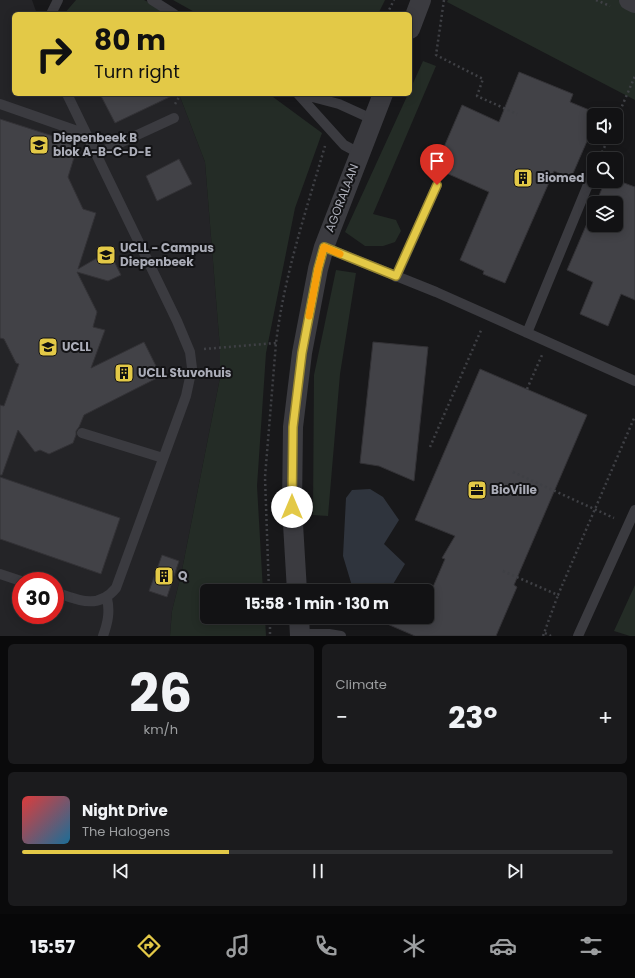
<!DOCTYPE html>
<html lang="en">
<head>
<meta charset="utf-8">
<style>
	body { margin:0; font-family:Poppins,sans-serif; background:#1b1b1d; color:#f1f3f6; height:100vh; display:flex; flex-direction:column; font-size:15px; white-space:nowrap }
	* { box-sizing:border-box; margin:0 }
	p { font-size:13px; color:#9c9ea0 }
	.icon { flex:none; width:22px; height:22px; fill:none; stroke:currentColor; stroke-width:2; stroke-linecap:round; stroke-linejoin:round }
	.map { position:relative; height:636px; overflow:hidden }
	.sheet { display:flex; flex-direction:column; gap:8px; padding:8px; background:#0a0a0b; flex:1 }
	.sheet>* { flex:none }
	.hud { position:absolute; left:12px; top:12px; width:400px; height:84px; border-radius:6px; box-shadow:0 2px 10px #0003,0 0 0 1px #313234; background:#e3c947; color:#111; overflow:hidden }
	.buttons { position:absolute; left:587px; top:108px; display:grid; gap:8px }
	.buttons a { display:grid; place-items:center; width:36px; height:36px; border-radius:6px; background:#121214; box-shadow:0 2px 10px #0003,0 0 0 1px #313234; font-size:20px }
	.speed { position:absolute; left:12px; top:572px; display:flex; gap:8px; font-size:20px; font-weight:700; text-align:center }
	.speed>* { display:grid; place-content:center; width:52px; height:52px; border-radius:50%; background:#121214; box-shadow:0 2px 10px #0003,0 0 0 1px #313234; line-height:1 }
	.speed .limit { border:6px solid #d22; background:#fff; color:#111 }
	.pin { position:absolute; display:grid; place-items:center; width:34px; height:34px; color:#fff; margin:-41px -17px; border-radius:50% 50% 50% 0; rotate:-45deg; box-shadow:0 0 4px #0007 }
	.pin .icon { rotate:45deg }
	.me { position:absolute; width:44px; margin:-22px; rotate:0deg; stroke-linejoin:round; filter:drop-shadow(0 0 3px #0008) }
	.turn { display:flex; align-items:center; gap:14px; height:84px; padding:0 16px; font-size:18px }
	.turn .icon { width:52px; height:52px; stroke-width:2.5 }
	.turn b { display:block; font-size:28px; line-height:34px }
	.big { font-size:30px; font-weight:700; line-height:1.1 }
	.sheet .card { flex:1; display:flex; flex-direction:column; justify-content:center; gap:6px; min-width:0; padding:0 14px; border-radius:6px; background:#1b1b1d }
	.sheet .dial { align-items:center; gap:0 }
	.dial b { font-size:52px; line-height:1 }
	.song { display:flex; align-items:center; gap:12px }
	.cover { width:48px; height:48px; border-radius:6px; background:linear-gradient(135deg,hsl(0 70% 55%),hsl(200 70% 35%)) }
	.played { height:4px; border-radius:2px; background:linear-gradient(90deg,#e3c947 35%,#313234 35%) }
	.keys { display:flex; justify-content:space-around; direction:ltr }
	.heat { display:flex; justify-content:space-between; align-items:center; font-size:22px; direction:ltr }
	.sheet .tiles { flex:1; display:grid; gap:8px; grid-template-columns:1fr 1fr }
	.card:last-child { grid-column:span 2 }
	.trip { position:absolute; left:200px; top:584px; width:234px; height:40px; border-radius:6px; background:#121214; box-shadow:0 2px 10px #0003,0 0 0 1px #313234; font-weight:700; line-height:40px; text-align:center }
	.menu { display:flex; height:64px; justify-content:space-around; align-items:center; background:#070708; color:#9c9ea0 }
	.menu .icon { width:28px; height:28px }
	.menu .selected { color:#e3c947 }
	.menu b { font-size:18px; color:#f1f3f6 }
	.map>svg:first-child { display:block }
	.built { fill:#242427; fill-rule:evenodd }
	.green { fill:#242c26 }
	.water { fill:#2f343d }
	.building { fill:#424247; stroke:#333236 }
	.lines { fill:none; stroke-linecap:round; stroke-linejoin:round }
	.path { stroke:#3f4045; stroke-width:2.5; stroke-dasharray:2 3; stroke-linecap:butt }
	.lane { stroke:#3b3b40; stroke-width:10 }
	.street { stroke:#3b3b40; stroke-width:20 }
	.route-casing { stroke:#94832e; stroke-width:10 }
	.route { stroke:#e3c947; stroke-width:7 }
	.slow { stroke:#f59e0b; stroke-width:7 }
	.labels { text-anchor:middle; stroke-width:4; stroke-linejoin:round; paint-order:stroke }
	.poi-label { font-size:12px; font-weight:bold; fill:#abadb8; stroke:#131315; text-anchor:start }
	.street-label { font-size:12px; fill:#abadb8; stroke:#131315 }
</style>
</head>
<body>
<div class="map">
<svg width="635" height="636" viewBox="0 0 635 636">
	<rect width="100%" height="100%" fill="#18181a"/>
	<path class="built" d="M0 0H32L37 14H14V94H179L205 162 220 348V378L181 575 172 611 170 636H0ZM21 581H55V615H21Z"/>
	<path class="green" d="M76 0H144L150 3 164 14H64Z
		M173 0H385L378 14H198Z
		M448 0H635V100L447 2Z
		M423 61 436 66 373 214 396 220 401 231 395 242 383 246H365L345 232 408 94H410V90Z
		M179 94H269L322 133 295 208 266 353 257 486 263 591H207V617H265L266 636H170L172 611 181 575 220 378V348L205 162Z
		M336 270 356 273 340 374 328 516 313 515 314 375Z
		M635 585V636H630L614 631Z"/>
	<path class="water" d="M370 489 383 497 399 520 384 544 405 564 389 591H357L352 586 343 556 346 498 352 490Z"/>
	<path class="building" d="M519 72 573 94 570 102 599 114 594 115V125L571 178 554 171 505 283 483 274 484 271 460 260 489 192 435 168 462 105 499 122Z
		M100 94H176L115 123Z
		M0 119 53 136 77 148 68 177 83 209 96 213 78 269 109 251 121 275 108 281 77 272 97 312 93 327 105 330 91 368 144 342 161 376 84 415 79 427 76 431V435L73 443 49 454 40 450 35 452 18 430 2 475H0V405L4 406 19 364 16 363 4 339 0 338Z
		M179 159 192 184 157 201 146 176Z
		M616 180 635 187V300L621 294 608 326 580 314 593 282 567 270 594 207V225H616V203H596L605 181H616Z
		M373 342 428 347 414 481 379 466 360 463Z
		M480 369 587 415 514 585 517 587 496 636H415L371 617H427V601L445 559 442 558 455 536 415 520Z
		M0 477 120 518 101 574 0 539Z
		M162 555 179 561 167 597 149 591Z"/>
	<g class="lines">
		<path class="path" d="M444 0 436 55 483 79 477 96 517 114
			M596 0 610 6
			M387 14 394 0
			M175 104 181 94
			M616 120 635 76
			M600 157 609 137
			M204 349 276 343
			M527 389 542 355
			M430 447 482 328
			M513 472 614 518
			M503 571 558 595 635 416
			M269 591 265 477 276 343C284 276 306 211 325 146
			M270 617V636
			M545 633 551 636
			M543 636 558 595"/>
		<path class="lane" d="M152 0 174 14
			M51 14 58 0
			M298 94 344 145 359 153
			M301 94 339 104 372 119
			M0 104 86 134
			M96 154 174 118
			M324 247 436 292 635 381
			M396 277 437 185
			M527 333 594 170
			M82 433 163 458
			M0 574 21 581
			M55 592C78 600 98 610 116 588L186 396 192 368 190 352 177 321 67 94
			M300 634H329L341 636
			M103 636C108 622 110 612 107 598
			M578 636 635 510"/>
		<path class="street" d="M629 0 635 3
			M410 29 421 0
			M297 591 292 507 293 427 302 353 318 269 324 247 383 94
			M299 617 300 636"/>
	</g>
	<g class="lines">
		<g class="route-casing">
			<path id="route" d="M292 507 293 427 302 353 318 269 324 247 396 276 437 185"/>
		</g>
		<use href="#route" class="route"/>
		<path class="slow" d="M309 316 318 269 324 247 340 254"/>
	</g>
	<defs>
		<g id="university-square" transform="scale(1)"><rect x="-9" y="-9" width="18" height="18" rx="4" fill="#e3c947" stroke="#131315"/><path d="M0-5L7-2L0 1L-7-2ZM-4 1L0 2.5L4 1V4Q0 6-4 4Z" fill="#111"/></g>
		<g id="building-square" transform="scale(1)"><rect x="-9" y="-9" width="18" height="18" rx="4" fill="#e3c947" stroke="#131315"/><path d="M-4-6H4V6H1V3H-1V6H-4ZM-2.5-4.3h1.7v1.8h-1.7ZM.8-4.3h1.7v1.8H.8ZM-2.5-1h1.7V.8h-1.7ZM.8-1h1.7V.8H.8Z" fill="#111"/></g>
		<g id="office-square" transform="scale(1)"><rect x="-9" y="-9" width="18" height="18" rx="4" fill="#e3c947" stroke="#131315"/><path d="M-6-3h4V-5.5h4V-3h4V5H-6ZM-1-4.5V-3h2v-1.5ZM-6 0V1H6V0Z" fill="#111"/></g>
	</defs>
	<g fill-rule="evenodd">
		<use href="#university-square" x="39" y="145"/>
		<use href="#building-square" x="523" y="178"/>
		<use href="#university-square" x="106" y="255"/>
		<use href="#university-square" x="48" y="347"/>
		<use href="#building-square" x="124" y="373"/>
		<use href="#office-square" x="477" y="490"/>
		<use href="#building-square" x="164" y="576"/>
	</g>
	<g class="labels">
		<g class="poi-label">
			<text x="53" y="142">Diepenbeek B<tspan x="53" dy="14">blok A-B-C-D-E</tspan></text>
			<text x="537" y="182">Biomed</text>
			<text x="120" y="252">UCLL - Campus<tspan x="120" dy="14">Diepenbeek</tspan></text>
			<text x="62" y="351">UCLL</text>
			<text x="138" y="377">UCLL Stuvohuis</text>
			<text x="491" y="494">BioVille</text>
			<text x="178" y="580">Q</text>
		</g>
		<g class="street-label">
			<text transform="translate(342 198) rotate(-69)" y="4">AGORALAAN</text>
		</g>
	</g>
</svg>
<div class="buttons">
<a><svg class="icon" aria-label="sound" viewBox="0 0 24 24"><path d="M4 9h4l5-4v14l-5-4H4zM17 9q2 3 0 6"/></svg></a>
<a><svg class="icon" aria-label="search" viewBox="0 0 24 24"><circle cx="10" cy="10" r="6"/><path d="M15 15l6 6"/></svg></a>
<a><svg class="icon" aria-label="layers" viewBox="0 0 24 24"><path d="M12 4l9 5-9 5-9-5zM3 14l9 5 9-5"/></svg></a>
</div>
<div class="speed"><div class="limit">30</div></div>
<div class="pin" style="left:437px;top:185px;background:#d93025"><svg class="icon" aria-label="arrive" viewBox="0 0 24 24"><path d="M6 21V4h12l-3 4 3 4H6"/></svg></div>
<svg class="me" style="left:292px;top:507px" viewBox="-20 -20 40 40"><circle r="19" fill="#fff"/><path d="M0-13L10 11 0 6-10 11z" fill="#e3c947"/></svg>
<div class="trip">15:58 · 1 min · 130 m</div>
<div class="hud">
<div class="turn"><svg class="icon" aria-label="right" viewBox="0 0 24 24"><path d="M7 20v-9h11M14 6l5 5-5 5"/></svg><div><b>80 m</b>Turn right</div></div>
</div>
</div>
<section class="sheet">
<div class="tiles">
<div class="card dial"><b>26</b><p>km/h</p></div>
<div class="card"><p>Climate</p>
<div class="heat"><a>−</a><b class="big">23°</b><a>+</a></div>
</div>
<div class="card">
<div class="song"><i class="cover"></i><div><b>Night Drive</b><p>The Halogens</p></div></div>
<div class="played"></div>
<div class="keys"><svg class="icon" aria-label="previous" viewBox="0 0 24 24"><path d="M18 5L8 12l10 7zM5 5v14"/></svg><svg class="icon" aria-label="pause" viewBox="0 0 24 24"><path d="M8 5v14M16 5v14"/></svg><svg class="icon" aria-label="next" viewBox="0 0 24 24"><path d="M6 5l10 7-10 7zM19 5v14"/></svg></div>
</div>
</div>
</section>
<nav class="menu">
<b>15:57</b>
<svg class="icon selected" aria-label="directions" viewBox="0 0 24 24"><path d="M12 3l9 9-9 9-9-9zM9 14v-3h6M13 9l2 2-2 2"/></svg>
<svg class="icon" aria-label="music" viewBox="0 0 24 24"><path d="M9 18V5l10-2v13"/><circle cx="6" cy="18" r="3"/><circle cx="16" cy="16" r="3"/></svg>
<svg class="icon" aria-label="phone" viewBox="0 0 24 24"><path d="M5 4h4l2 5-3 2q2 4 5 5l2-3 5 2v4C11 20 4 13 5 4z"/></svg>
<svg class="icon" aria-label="climate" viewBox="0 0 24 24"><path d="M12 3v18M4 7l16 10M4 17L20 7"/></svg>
<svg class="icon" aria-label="car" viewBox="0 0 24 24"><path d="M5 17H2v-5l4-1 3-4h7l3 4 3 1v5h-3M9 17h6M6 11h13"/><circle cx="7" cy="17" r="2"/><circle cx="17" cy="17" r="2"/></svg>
<svg class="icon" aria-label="filters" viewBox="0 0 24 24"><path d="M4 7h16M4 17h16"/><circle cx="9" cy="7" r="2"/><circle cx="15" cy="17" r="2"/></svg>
</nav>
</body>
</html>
